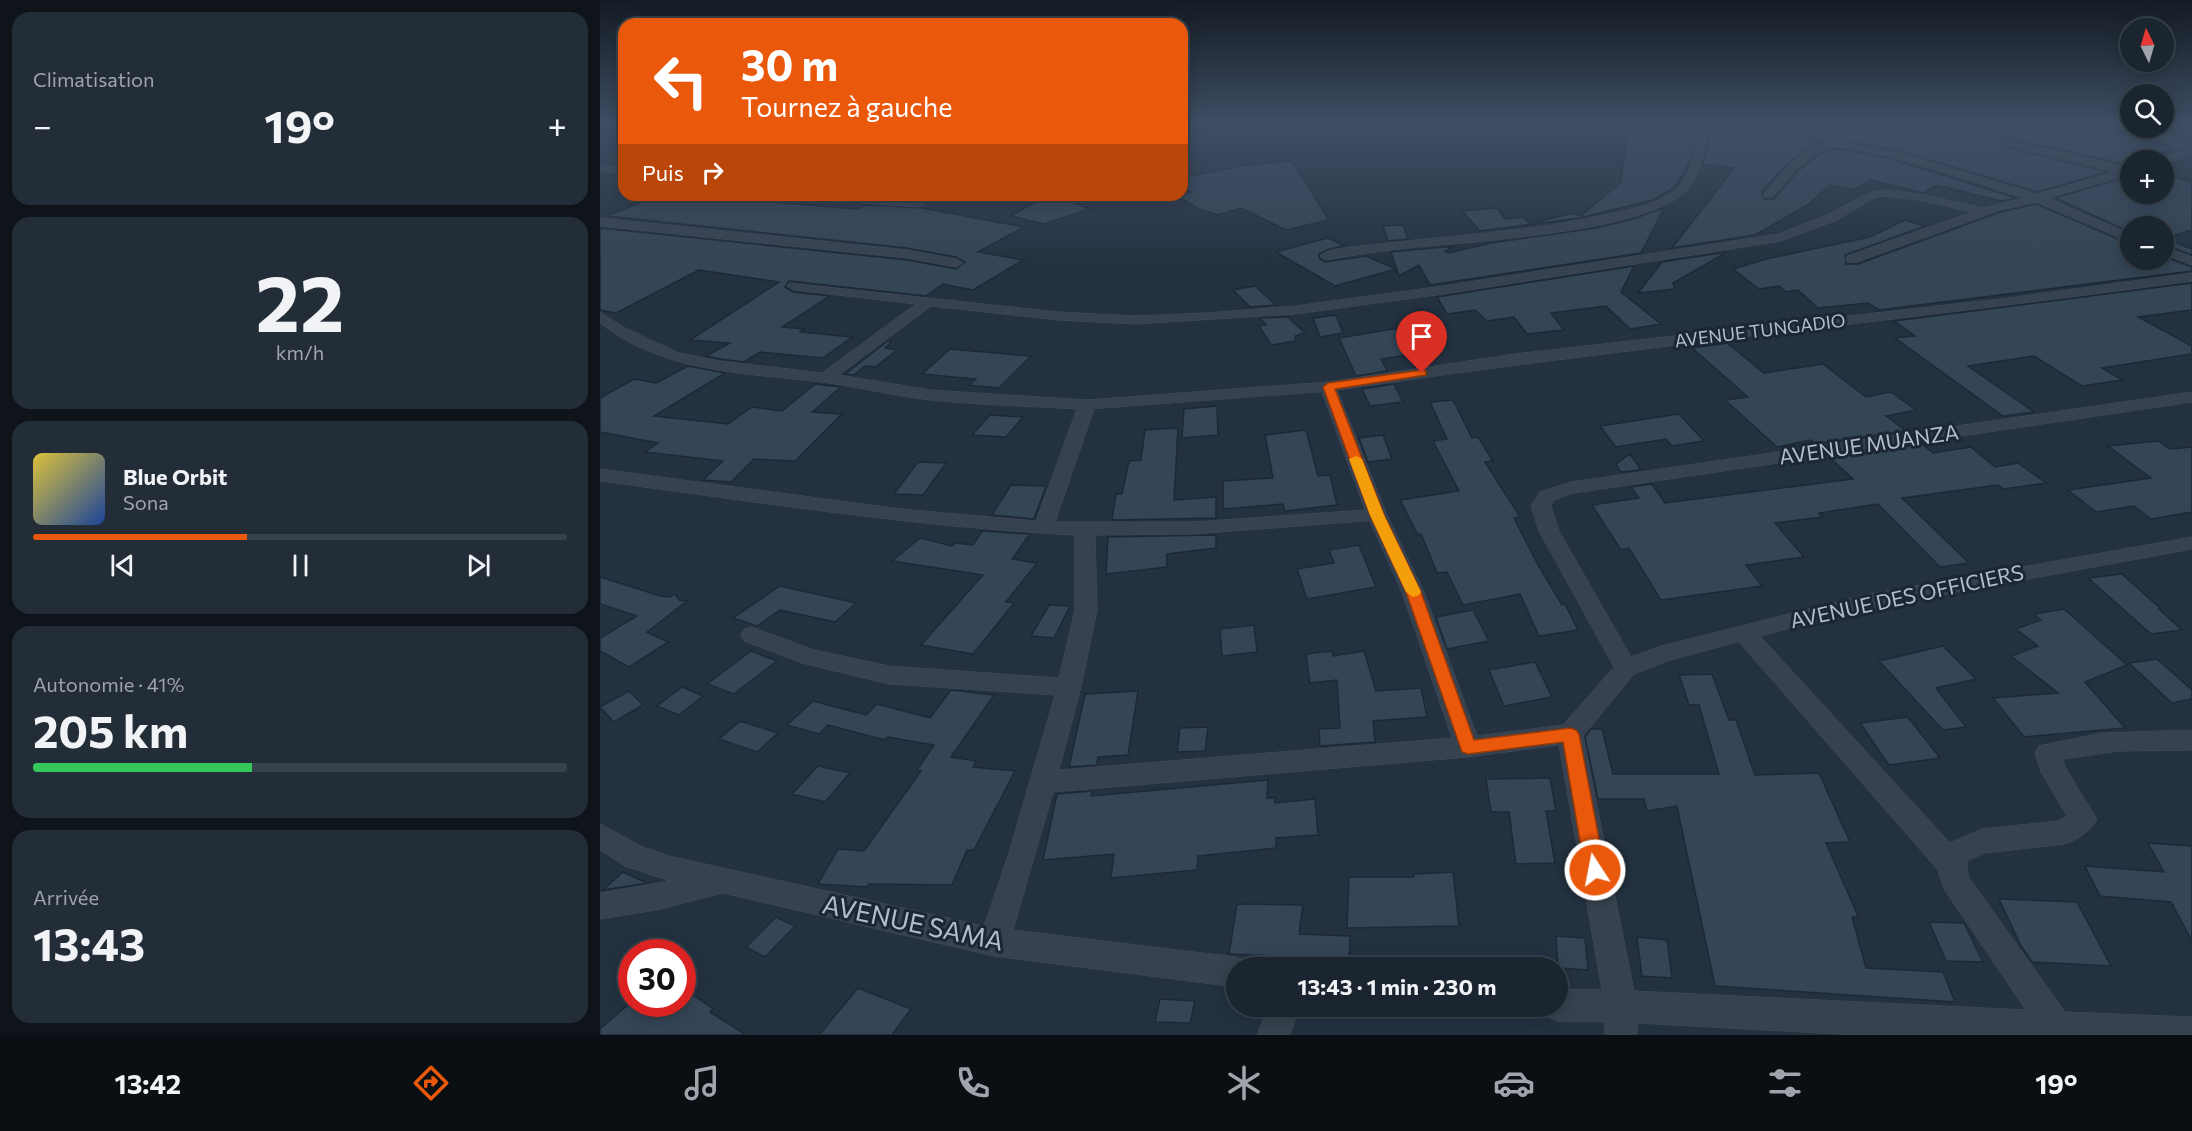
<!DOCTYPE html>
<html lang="fr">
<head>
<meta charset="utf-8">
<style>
	body { margin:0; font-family:Commissioner,sans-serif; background:#232d38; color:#f1f3f6; height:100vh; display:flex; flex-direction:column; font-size:22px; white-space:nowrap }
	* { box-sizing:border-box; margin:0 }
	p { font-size:20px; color:#9fa5ab }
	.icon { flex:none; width:33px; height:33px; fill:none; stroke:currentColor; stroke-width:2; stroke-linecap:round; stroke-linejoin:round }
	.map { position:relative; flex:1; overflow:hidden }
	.details { display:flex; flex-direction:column; gap:12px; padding:12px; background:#0e141a; width:600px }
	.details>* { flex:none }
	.top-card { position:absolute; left:18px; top:18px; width:570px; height:183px; border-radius:18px; box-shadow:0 3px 15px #0003,0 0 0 2px #38424c; background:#ea580c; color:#fff; overflow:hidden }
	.needle { width:39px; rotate:355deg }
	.buttons { position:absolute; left:1520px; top:18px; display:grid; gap:12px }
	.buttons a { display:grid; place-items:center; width:54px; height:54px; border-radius:50%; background:#1a2530; box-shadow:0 3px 15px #0003,0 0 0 2px #38424c; font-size:30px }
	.speed { position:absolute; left:18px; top:939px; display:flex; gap:12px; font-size:30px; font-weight:700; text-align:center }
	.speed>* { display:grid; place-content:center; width:78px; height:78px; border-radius:50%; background:#1a2530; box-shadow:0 3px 15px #0003,0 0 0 2px #38424c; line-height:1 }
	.speed .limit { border:9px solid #d22; background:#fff; color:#111 }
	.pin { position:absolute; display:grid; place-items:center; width:51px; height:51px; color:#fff; margin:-62px -26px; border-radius:50% 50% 50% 0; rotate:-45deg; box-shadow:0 0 6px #0007 }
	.pin .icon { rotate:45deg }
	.me { position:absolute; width:66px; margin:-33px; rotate:349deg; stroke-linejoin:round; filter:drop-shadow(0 0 4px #0008) }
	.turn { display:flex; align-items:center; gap:21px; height:126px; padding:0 24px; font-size:27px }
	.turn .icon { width:78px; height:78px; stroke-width:2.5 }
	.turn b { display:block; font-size:42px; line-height:51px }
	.then { display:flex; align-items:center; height:57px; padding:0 24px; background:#0003; gap:12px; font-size:22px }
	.big { font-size:45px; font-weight:700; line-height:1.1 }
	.details .tile { flex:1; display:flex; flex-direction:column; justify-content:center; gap:9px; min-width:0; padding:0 21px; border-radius:18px; background:#232d38 }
	.details .dial { align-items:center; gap:0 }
	.dial b { font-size:78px; line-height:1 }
	.song { display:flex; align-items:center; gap:18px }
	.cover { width:72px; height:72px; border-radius:9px; background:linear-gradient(135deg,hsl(50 70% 55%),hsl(220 70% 35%)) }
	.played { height:6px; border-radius:3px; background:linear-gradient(90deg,#ea580c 40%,#38424c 40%) }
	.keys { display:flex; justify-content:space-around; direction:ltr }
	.heat { display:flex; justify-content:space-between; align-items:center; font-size:33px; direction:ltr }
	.charge { height:9px; border-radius:4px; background:linear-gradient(90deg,#34c759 41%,#38424c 0) }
	.trip { position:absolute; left:626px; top:957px; width:342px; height:60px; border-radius:30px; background:#1a2530; box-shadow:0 3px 15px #0003,0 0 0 2px #38424c; font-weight:700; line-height:60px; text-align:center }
	.dock { display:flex; height:96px; justify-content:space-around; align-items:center; background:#0a0f13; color:#9fa5ab }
	.dock .icon { width:42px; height:42px }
	.dock .current { color:#ea580c }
	.dock b { font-size:27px; color:#f1f3f6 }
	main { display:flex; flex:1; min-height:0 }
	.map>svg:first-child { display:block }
	.building { fill:#344556; stroke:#1e2937; stroke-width:1.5 }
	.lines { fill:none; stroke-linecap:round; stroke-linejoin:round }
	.minor-casing { stroke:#434e5c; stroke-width:1 }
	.minor { fill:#374250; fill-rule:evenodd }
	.route { fill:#ea580c; stroke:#983908; stroke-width:1.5 }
	.slow { fill:#f59e0b }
	.labels { text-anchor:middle; stroke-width:6; stroke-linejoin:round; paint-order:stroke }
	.far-street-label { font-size:18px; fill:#b3bdca; stroke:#1c2735 }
	.street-label { font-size:21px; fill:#b3bdca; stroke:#1c2735 }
	.near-street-label { font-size:26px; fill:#b3bdca; stroke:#1c2735 }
</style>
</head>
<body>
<main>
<section class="details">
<div class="tile"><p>Climatisation</p>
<div class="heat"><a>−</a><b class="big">19°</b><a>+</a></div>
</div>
<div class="tile dial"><b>22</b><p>km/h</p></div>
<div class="tile">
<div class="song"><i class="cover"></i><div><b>Blue Orbit</b><p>Sona</p></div></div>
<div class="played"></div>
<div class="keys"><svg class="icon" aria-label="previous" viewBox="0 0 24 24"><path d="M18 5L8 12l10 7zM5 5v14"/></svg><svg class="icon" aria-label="pause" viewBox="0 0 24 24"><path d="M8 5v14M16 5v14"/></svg><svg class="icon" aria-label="next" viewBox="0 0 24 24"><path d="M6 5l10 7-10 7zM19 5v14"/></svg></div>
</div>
<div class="tile"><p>Autonomie · 41%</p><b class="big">205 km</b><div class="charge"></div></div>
<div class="tile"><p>Arrivée</p><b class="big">13:43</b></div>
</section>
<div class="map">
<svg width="1592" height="1035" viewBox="0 0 1592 1035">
	<rect width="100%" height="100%" fill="#233140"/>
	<path class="building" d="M1180 122H1306L1507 172 1437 192 1306 153 1239 139Z
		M1337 122H1493L1530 134V141L1536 138 1574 149 1542 160H1530L1528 165Z
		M1063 123 1100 127 1089 163 1075 187 1053 200 979 218 880 231 862 211 897 208 905 219 923 217 930 224 973 213 981 216 1021 182 1027 130 1057 132Z
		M1117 125 1168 129 1218 142 1198 155 1183 169 1162 191 1164 199H1174L1198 171 1220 154 1228 150 1241 149 1291 159 1416 198 1401 201 1337 185 1324 193 1270 180 1254 190 1230 185 1209 204 1155 235 1072 248 1134 168 1103 164 1109 140Z
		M692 161 729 220 686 230 641 208 618 215 599 209 578 197 591 192 582 188V178L644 165Z
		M1563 174 1592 182V230L1564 238 1592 249V255L1563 244V226H1530V232L1455 198 1530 176V194H1563Z
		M58 195H85L257 209 264 205 322 208 424 227 378 252 423 260 373 290 343 284 326 296 189 281 185 287 193 292 230 296 182 327 204 329 200 332 252 337 223 358 160 352 144 362 120 359 106 356 130 343 90 340 179 282 99 270 16 313 0 310V228L307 260 356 269 365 262 356 257 307 248 7 216Z
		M447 195 459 197 490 209 444 224 411 216Z
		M1436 204 1530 244V260H1563V256L1592 267V271L1279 310 1268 303 1218 308 1198 290 1186 292 1179 286 1159 289 1133 269 1166 259 1270 237 1305 220 1325 226 1245 255 1246 264H1258L1401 212Z
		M1064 208 1041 253 830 285 819 265 799 276 791 252 855 246 845 251 849 253 891 243 996 228 1033 219Z
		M803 225 808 239 788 241 783 226Z
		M728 238 744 246 729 249 719 254V258L725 262 766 256 796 269 735 286 676 252Z
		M1127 252 1073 283 1075 289 1038 293 1062 262Z
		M1034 266 1021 292 1061 324 1030 329 1006 306 951 313 964 330 927 334 914 317 887 321 875 310 847 314 837 297Z
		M1592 283V310L1538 317 1592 346V354L1502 368 1522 380 1482 386 1434 356 1368 366 1434 412 1403 416 1295 338 1315 336 1294 321Z
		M655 286 676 305 650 307 633 290Z
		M736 315 743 333 720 337 713 318Z
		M688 317 705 333 695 336 696 341 671 345 659 326 666 325 660 318Z
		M799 328H807L825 352 781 359 787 371 756 376 739 338Z
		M289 340 291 342 285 348 297 350 275 367 265 366 254 375 245 374Z
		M1127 343 1164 373 1223 364 1266 397 1291 392 1316 410 1286 416 1306 431 1215 444 1211 440 1177 447 1125 400 1148 397 1092 348Z
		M350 349 431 356 399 388 369 385 376 379 322 374Z
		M88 366 125 373 54 416 128 424 152 407 182 411 215 384 241 387 212 412 242 414 195 461 154 459 131 482 103 480 123 461 45 452 58 443 0 432V398L34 379 56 383Z
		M794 384 803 402 770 406 762 389Z
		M853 400 872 438 878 437 893 461 885 462 920 517 914 518 937 563 962 605 965 604 978 630 939 636 920 594 863 605 847 572 837 573 821 534 818 535 800 500 859 491 833 441 847 439 830 402Z
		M617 406 618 435 582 438 584 409Z
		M1079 414 1104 441 1072 446 1066 439 1016 447 1000 426Z
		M390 415 423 417 406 437 372 435Z
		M578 428 574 500 616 497V518L512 520 516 494H522L529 461 541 460 545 430Z
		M706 430 718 476 730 475 737 505 685 511 683 504 623 509V481L673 478 665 435Z
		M783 435 792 459 768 462 759 438Z
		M1558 441 1570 449 1592 447V512L1551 519 1534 506 1496 512 1468 490 1551 478 1508 446Z
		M1322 444 1333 453 1371 447 1395 467 1418 463 1446 483 1404 489 1398 485 1302 498 1369 563 1340 567 1278 504 1219 513 1222 517 1175 523 1204 557 1146 565 1162 586 1061 600 1029 548 1021 550 992 505 1039 498 1031 487 1052 484 1065 503 1253 479 1230 458Z
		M1030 454 1041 470 1021 472 1016 464Z
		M318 462 346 463 323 495 294 494Z
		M411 485 446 486 434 519 392 515Z
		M382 531 430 534 412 559 437 563 406 602 414 603 373 654 321 645 383 575 292 561 320 538 352 546 355 543 373 545Z
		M616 535V548L567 554V567L506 574 508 537Z
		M759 545 776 587 707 599 697 569 734 563 729 550Z
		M1522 574 1561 609H1559L1582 630 1551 634 1488 578Z
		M0 577 60 596 69 597 75 594 79 600 87 601 47 632 68 642 29 667 0 651V638L37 616 0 604Z
		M180 586 256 603 235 622 180 610 157 626 133 618Z
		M449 605 470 606 454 638 431 636Z
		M1464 609 1527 665 1485 682 1525 728 1424 737 1393 698 1458 693 1411 656 1438 646 1416 629 1441 620 1434 614Z
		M873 610 889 641 847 649 836 617Z
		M654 625 657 652 622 656 620 629Z
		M1343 646 1376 679 1336 688 1366 727 1343 730 1279 661Z
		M151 651 177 661 134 694 107 684Z
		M732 651 733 656 764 651 776 691 821 688 827 717 773 721 775 742 720 746 719 729 740 728 737 680 710 683 706 654Z
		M1557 659 1592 690V699L1572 703 1529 663Z
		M935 662 952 697 904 706 889 670Z
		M1112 674 1129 720H1136L1155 775 1219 773 1250 842 1226 843 1258 916 1252 917 1266 968 1343 972 1355 1002 1115 986 1077 806 1047 811 1044 799H998L985 737 991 729H1002L1013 774H1119L1099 705H1089L1079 675Z
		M82 687 103 696 79 715 57 706Z
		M351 690 394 695 351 757 376 761 373 767 415 771 374 850H367L352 885 269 884 267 887 218 884 238 849 264 851 321 771 317 770 334 745 288 737 285 740 228 725 219 734 187 725 213 701 266 715 277 704 330 718Z
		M29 691 43 705 14 722 0 707Z
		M538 691 528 755 498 757 497 765 469 767 485 694Z
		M1308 717 1340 758 1289 765 1260 723Z
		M140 721 178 733 157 752 119 739Z
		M608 727 605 751 577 752 580 728Z
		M218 766 250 773 225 802 192 794Z
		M950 778 956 811H946L955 863 916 864 909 812H891L886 779Z
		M668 780 667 798H675V803L715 799 718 835 676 838V848L598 856 597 870 511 878 514 854 443 860 457 794 492 791 491 796Z
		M1548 843 1592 846V941L1571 902 1500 896 1485 866 1564 872Z
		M23 872 47 883 3 890Z
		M853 872 859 926 747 928 749 877H814V874Z
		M1399 899 1477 902 1511 966 1432 962 1421 946Z
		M637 904 703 905 699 934 750 936 749 965H727V958L629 954Z
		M176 917 195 926 165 957 146 947Z
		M1329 922 1364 923 1383 962 1346 961Z
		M956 936 985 938 988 970 958 968Z
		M1037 937 1067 940 1072 978 1042 976Z
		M82 987 113 1009 110 1012 146 1035H0V1029L29 1004H82Z
		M258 988 311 1009 292 1035H219Z
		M560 999 595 1001 590 1023 555 1022Z"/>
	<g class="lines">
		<g class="minor-casing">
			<path id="minor" d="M1106 122H1116C1100 144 1105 173 1085 192 1044 232 868 242 807 248 780 251 753 255 726 260L720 256C727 248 760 246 772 245 851 235 931 232 1009 214 1032 209 1059 204 1077 188 1096 171 1090 142 1106 122Z
				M1153 122H1171L1238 141 1306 155 1437 194 1516 172 1308 122H1326L1530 168V174L1448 198 1530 234V242L1436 202 1400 210 1257 262H1247L1246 259 1247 256 1372 212 1320 200 1282 196 1274 198 1237 220 1181 241 843 294 695 314 535 324 458 320 331 306 239 375 330 390 487 400 728 382 915 354 1408 298 1592 273V281C1307 320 1021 348 737 390L787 515 824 592 877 736 963 725 1014 667 939 531 931 506 940 492 971 482 1592 392V402L974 493 954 500 951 506 959 531 1031 657 1061 646 1264 595 1592 537V549L1264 609 1160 636 1350 843 1382 829 1459 821 1467 816 1441 772 1435 753 1439 746 1502 733 1592 730V750L1519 751 1463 759 1466 769 1497 819C1490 832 1478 839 1465 844L1385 853 1367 861 1368 876 1465 1012 1592 1017V1035H1257L1037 1023V1035H1005V1022L957 1021 946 1016 942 1006H957V989L1002 990 959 745 868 757 453 792 413 930 636 957 647 961 650 968H636V987L394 956 123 893 56 910 0 919V893L70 881 25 866 0 850V824L43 847 69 856 384 926 408 856 455 695 289 684 202 663 144 641 141 635 144 629 152 627 214 650 289 666 459 678 475 610V535C316 527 158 502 0 481V469L301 509 436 521 477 409C428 406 379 405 331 400 294 396 259 387 222 382 146 373 63 373 0 323V312L23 327 79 353 120 361 222 373 316 304 194 290 187 286 189 283 458 312 535 316 607 313 695 306 843 286 1178 234 1229 214 1266 194 1282 190 1320 194 1384 208 1424 198C1391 188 1251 139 1227 148 1204 157 1188 180 1172 197H1164V193C1182 174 1199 151 1225 142ZM722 392 765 510 593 522H455L494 409ZM770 521 802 592 852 738 459 770 481 687 497 610 495 535 593 534ZM1139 642 1338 870 1344 889 1426 1010 1034 991 983 736 1034 674 1067 661Z
				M1495 122C1527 122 1564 131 1592 148V155L1563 164V160H1558L1559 159 1583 151 1556 138Z
				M0 165 24 169V175L0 171Z
				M190 195H242L318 201 324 204 318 207 196 198Z
				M0 218 307 250 356 259 363 263 356 267 307 258 0 226Z
				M1563 246 1592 257V265L1563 254Z
				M668 1006H700L690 1035H658Z"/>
		</g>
		<use href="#minor" class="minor"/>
	</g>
	<linearGradient id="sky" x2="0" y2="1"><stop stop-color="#131b23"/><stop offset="0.46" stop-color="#3f4e64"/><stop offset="1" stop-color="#3f4e64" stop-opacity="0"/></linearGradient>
	<rect width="1592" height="267" fill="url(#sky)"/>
	<path class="route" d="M822 370 826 371V375L735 389 784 515 821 592 874 740 970 728 976 730 979 734 1005 870 1002 876 995 879 988 876 985 870 963 742 868 754 862 752 806 592 770 515 723 387 728 383Z"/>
	<path class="slow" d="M756 456 762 459 784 515 821 592 819 595 813 597 806 592 770 515 749 459Z"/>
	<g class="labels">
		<g class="far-street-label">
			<text transform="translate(1160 331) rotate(-7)" y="6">AVENUE TUNGADIO</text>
		</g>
		<g class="street-label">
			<text transform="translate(1269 445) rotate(-8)" y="7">AVENUE MUANZA</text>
			<text transform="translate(1307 597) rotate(-12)" y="7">AVENUE DES OFFICIERS</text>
		</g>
		<g class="near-street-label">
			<text transform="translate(313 923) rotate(12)" y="9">AVENUE SAMA</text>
		</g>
	</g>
</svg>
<div class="buttons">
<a><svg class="needle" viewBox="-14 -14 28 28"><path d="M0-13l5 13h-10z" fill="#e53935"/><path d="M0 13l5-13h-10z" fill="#9fa5ab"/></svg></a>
<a><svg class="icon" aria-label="search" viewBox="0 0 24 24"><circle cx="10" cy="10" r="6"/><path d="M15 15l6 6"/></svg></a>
<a>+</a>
<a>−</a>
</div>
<div class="speed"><div class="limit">30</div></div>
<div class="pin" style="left:822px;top:373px;background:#d93025"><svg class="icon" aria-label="arrive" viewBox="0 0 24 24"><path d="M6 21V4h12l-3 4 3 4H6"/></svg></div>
<svg class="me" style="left:995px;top:870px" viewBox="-20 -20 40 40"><circle r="17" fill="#ea580c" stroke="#fff" stroke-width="3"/><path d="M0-11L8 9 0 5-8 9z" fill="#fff"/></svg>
<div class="trip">13:43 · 1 min · 230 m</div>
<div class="top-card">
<div class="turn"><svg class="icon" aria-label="left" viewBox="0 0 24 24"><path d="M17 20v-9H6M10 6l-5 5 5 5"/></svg><div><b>30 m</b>Tournez à gauche</div></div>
<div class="then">Puis<svg class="icon" aria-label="right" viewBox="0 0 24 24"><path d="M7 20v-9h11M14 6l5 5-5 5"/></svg></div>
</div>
</div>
</main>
<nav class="dock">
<b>13:42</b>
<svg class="icon current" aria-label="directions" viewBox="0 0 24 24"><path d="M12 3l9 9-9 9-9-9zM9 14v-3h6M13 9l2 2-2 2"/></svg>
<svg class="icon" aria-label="music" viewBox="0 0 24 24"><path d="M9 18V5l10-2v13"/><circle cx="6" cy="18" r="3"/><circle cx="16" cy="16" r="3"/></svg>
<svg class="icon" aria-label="phone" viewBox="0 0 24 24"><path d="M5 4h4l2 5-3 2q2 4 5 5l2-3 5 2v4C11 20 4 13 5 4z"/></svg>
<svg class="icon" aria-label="climate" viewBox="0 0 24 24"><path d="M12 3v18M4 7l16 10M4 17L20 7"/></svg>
<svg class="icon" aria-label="car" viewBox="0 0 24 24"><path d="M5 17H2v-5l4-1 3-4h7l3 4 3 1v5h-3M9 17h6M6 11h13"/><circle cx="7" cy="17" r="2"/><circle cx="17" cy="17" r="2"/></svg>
<svg class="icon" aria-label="filters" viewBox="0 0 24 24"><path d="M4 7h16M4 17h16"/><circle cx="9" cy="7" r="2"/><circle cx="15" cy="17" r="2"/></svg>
<b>19°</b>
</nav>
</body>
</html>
